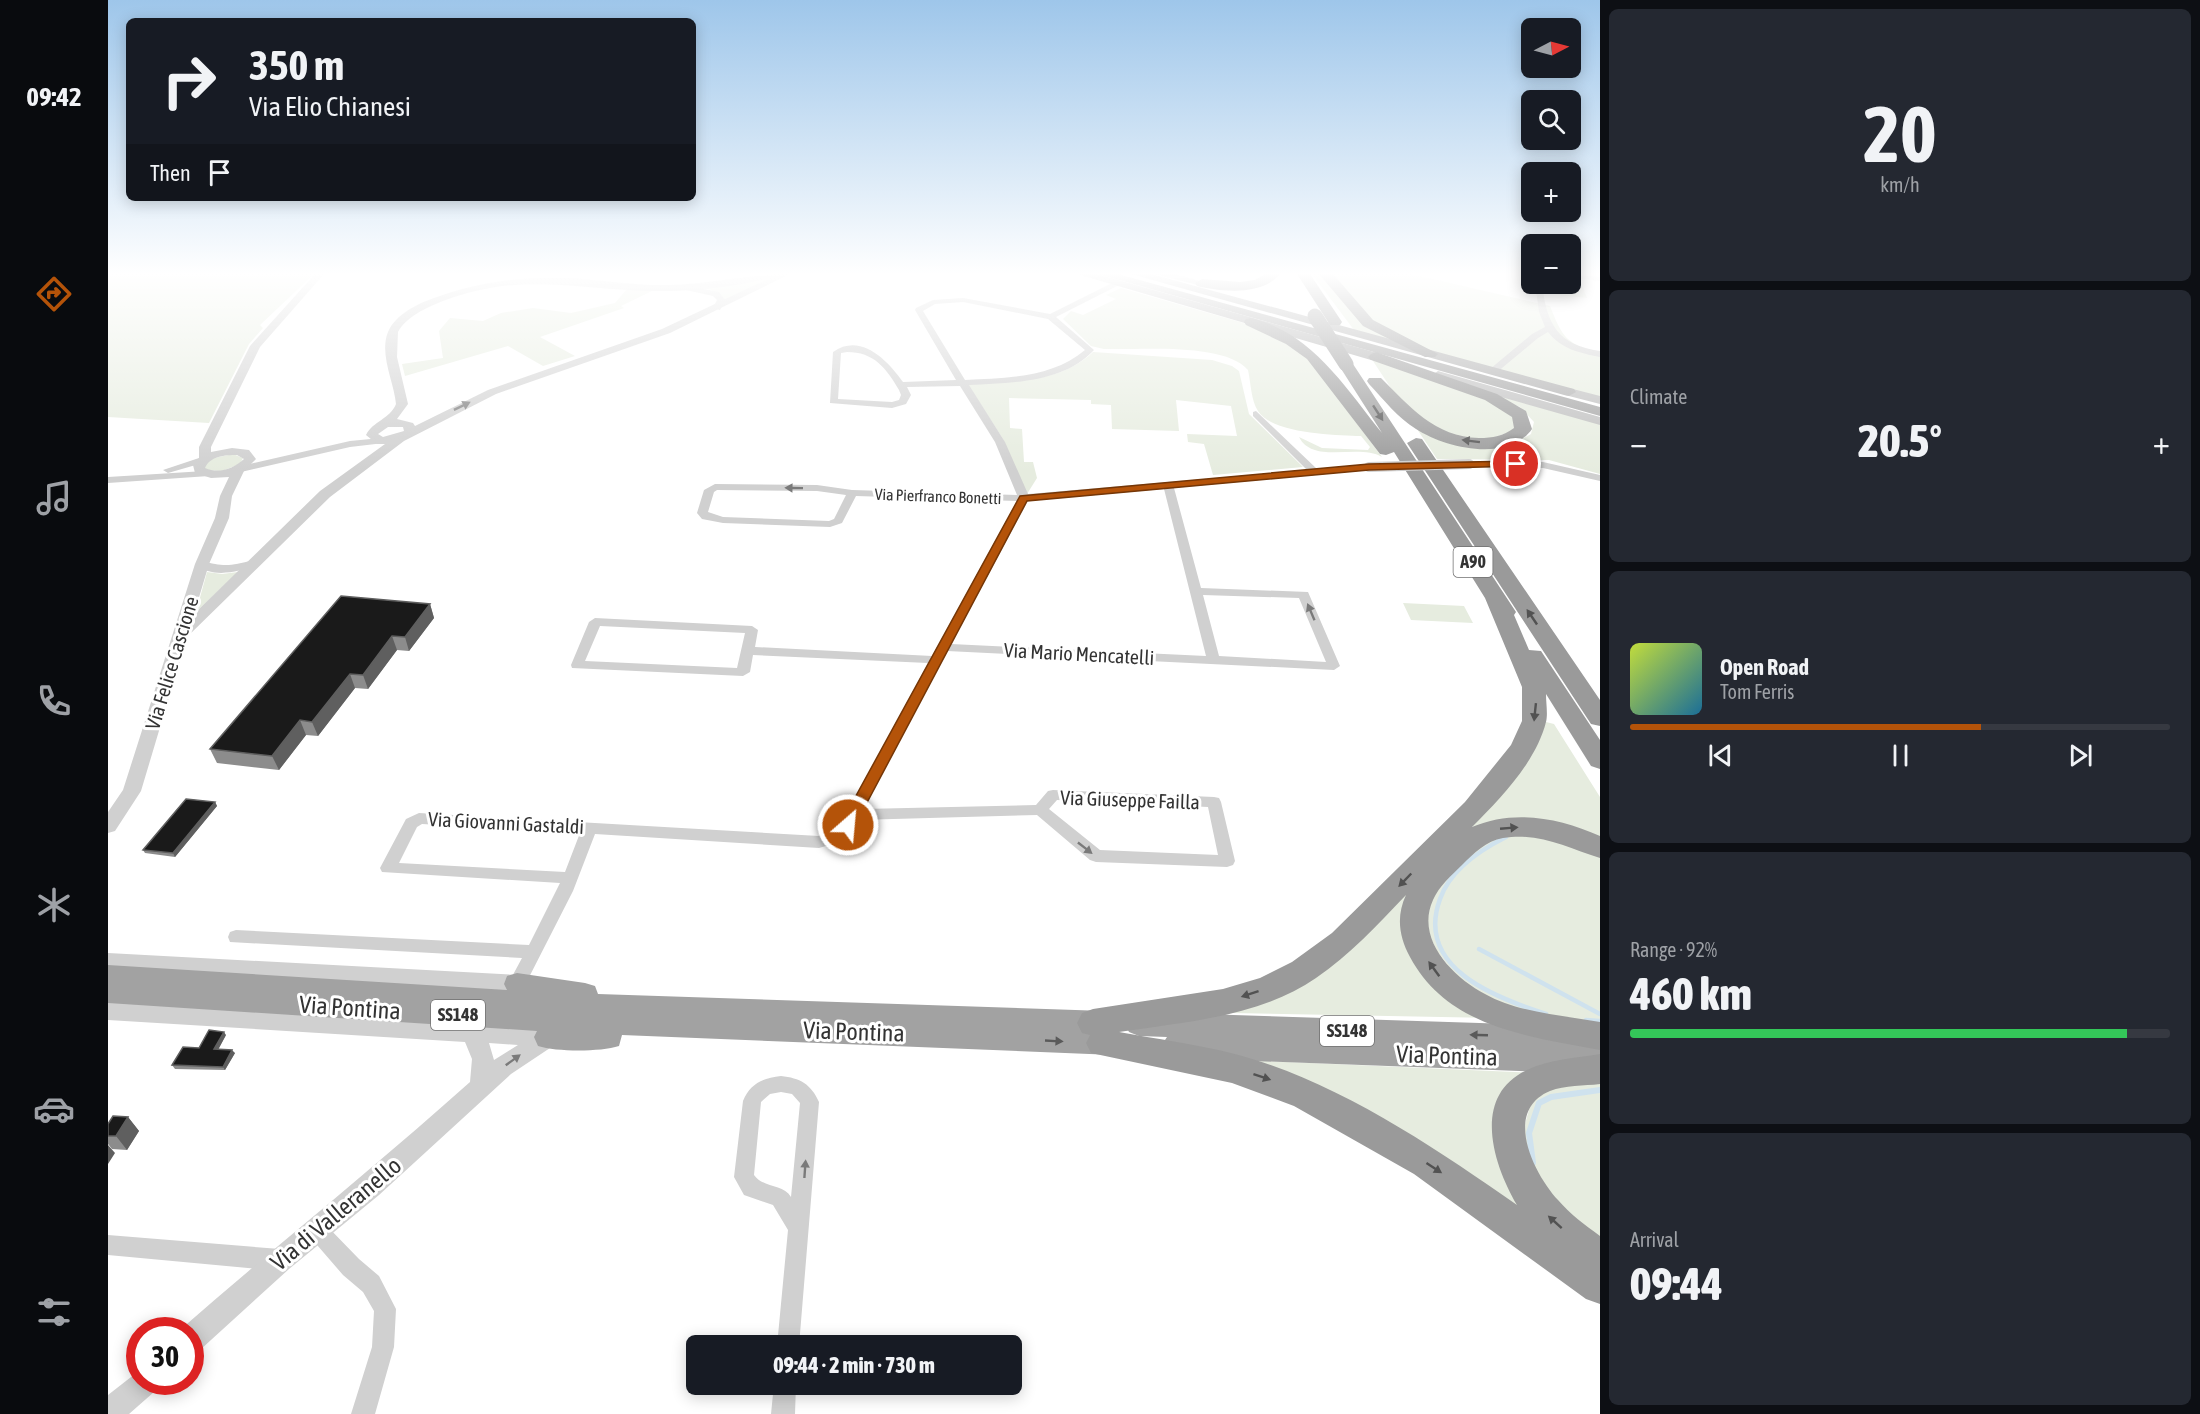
<!DOCTYPE html>
<html lang="en">
<head>
<meta charset="utf-8">
<style>
	body { margin:0; font-family:"Asap Condensed",sans-serif; background:#242831; color:#f1f3f6; height:100vh; display:flex; flex-direction:column; font-size:22px; white-space:nowrap }
	* { box-sizing:border-box; margin:0 }
	p { font-size:20px; color:#9ea1a6 }
	.icon { flex:none; width:33px; height:33px; fill:none; stroke:currentColor; stroke-width:2; stroke-linecap:round; stroke-linejoin:round }
	.map { position:relative; flex:1; overflow:hidden }
	.sheet { display:flex; flex-direction:column; gap:9px; padding:9px; background:#0d0f14; width:600px }
	.sheet>* { flex:none }
	.banner { position:absolute; left:18px; top:18px; width:570px; height:183px; border-radius:9px; box-shadow:0 3px 15px #0003; background:#171b24; color:#f1f3f6; overflow:hidden }
	.needle { width:39px; rotate:84deg }
	.controls { position:absolute; left:1413px; top:18px; display:grid; gap:12px }
	.controls a { display:grid; place-items:center; width:60px; height:60px; border-radius:9px; background:#171b24; box-shadow:0 3px 15px #0003; font-size:30px }
	.speed { position:absolute; left:18px; top:1317px; display:flex; gap:12px; font-size:30px; font-weight:700; text-align:center }
	.speed>* { display:grid; place-content:center; width:78px; height:78px; border-radius:50%; background:#171b24; box-shadow:0 3px 15px #0003; line-height:1 }
	.speed .limit { border:9px solid #d22; background:#fff; color:#111 }
	.pin { position:absolute; display:grid; place-items:center; width:51px; height:51px; color:#fff; margin:-26px; border:3px solid #fff; border-radius:50%; box-shadow:0 2px 6px #0007 }
	.me { position:absolute; width:66px; margin:-33px; rotate:27deg; stroke-linejoin:round; filter:drop-shadow(0 0 4px #0008) }
	.turn { display:flex; align-items:center; gap:21px; height:126px; padding:0 24px; font-size:27px }
	.turn .icon { width:78px; height:78px; stroke-width:2.5 }
	.turn b { display:block; font-size:42px; line-height:51px }
	.then { display:flex; align-items:center; height:57px; padding:0 24px; background:#0003; gap:12px; font-size:22px }
	.big { font-size:45px; font-weight:800; line-height:1.1 }
	.sheet .card { flex:1; display:flex; flex-direction:column; justify-content:center; gap:9px; min-width:0; padding:0 21px; border-radius:9px; background:#242831 }
	.sheet .dial { align-items:center; gap:0 }
	.dial b { font-size:78px; line-height:1 }
	.song { display:flex; align-items:center; gap:18px }
	.cover { width:72px; height:72px; border-radius:9px; background:linear-gradient(135deg,hsl(70 70% 55%),hsl(200 70% 35%)) }
	.played { height:6px; border-radius:3px; background:linear-gradient(90deg,#b45309 65%,#363941 65%) }
	.keys { display:flex; justify-content:space-around; direction:ltr }
	.heat { display:flex; justify-content:space-between; align-items:center; font-size:33px; direction:ltr }
	.charge { height:9px; border-radius:4px; background:linear-gradient(90deg,#34c759 92%,#363941 0) }
	.trip { position:absolute; left:578px; top:1335px; width:336px; height:60px; border-radius:9px; background:#171b24; box-shadow:0 3px 15px #0003; font-weight:800; line-height:60px; text-align:center }
	main { display:flex; flex:1; min-height:0 }
	.tabs { display:flex; flex-direction:column; width:108px; justify-content:space-around; align-items:center; background:#090b0e; color:#9ea1a6 }
	.tabs .icon { width:42px; height:42px }
	.tabs .current { color:#b45309 }
	.tabs b { font-size:27px; color:#f1f3f6 }
	.map>svg:first-child { display:block }
	.green { fill:#e6ecdf }
	.lines { fill:none; stroke-linecap:round; stroke-linejoin:round }
	.stream-far1 { stroke:#cfe2ee; stroke-width:4.5 }
	.stream { stroke:#cfe2ee; stroke-width:6 }
	.minor { fill:#d0d0d0; fill-rule:evenodd }
	.tertiary { fill:#d0d0d0; fill-rule:evenodd }
	.secondary { fill:#bdbdbd; fill-rule:evenodd }
	.primary { fill:#ababab; fill-rule:evenodd }
	.trunk { fill:#a2a2a2; fill-rule:evenodd }
	.motorway { fill:#9a9a9a; fill-rule:evenodd }
	.minor-bridge { stroke:#d0d0d0; stroke-width:10 }
	.motorway-bridge { stroke:#9a9a9a; stroke-width:15 }
	.wall { fill:#8c8c8c }
	.shaded-wall { fill:#5f5f5f }
	.building { fill:#1a1a1a; stroke:#5f5f5f; stroke-width:1.5 }
	.oneway { fill:#7a7a7a }
	.oneway2 { fill:#525252 }
	.oneway3 { fill:#5a5a5a }
	.route { fill:#b45309; stroke:#753606; stroke-width:1.5 }
	.labels { text-anchor:middle; stroke-width:6; stroke-linejoin:round; paint-order:stroke }
	.far-street-label { font-size:16px; fill:#333; stroke:#fff }
	.shield { fill:#fff; stroke:#707070; stroke-width:1.5 }
	.shield-label { font-size:18px; font-weight:bold; fill:#333 }
	.street-label { font-size:20px; fill:#333; stroke:#fff }
	.near-street-label { font-size:24px; fill:#333; stroke:#fff }
</style>
</head>
<body>
<main>
<nav class="tabs">
<b>09:42</b>
<svg class="icon current" aria-label="directions" viewBox="0 0 24 24"><path d="M12 3l9 9-9 9-9-9zM9 14v-3h6M13 9l2 2-2 2"/></svg>
<svg class="icon" aria-label="music" viewBox="0 0 24 24"><path d="M9 18V5l10-2v13"/><circle cx="6" cy="18" r="3"/><circle cx="16" cy="16" r="3"/></svg>
<svg class="icon" aria-label="phone" viewBox="0 0 24 24"><path d="M5 4h4l2 5-3 2q2 4 5 5l2-3 5 2v4C11 20 4 13 5 4z"/></svg>
<svg class="icon" aria-label="climate" viewBox="0 0 24 24"><path d="M12 3v18M4 7l16 10M4 17L20 7"/></svg>
<svg class="icon" aria-label="car" viewBox="0 0 24 24"><path d="M5 17H2v-5l4-1 3-4h7l3 4 3 1v5h-3M9 17h6M6 11h13"/><circle cx="7" cy="17" r="2"/><circle cx="17" cy="17" r="2"/></svg>
<svg class="icon" aria-label="filters" viewBox="0 0 24 24"><path d="M4 7h16M4 17h16"/><circle cx="9" cy="7" r="2"/><circle cx="15" cy="17" r="2"/></svg>
</nav>
<div class="map">
<svg width="1492" height="1414" viewBox="0 0 1492 1414">
	<rect width="100%" height="100%" fill="#fff"/>
	<path class="green" d="M0 274H206L152 325 155 328 141 344 101 423 0 417Z
		M1204 274H1303L1442 306C1454 337 1459 345 1492 353V397L1246 330Z
		M674 275 617 301 611 293 597 288Z
		M1463 279 1472 280 1479 298 1441 294 1438 284H1462Z
		M1013 288 1139 324 1185 347 1203 362 1274 457C1251 443 1205 465 1191 437L1214 448 1260 450 1262 447 1253 436C1228 435 1164 434 1150 411 1143 400 1143 384 1140 370 1117 342 1031 350 996 349L983 346 955 319 963 311 975 315 1008 299 998 295Z
		M519 289 546 290 513 306 516 308 432 337 467 356 435 366 400 346 297 376 294 364 335 358 331 331 342 318 375 321 393 313 425 308 463 313 507 303Z
		M985 352 1104 360 1124 366 1131 371 1141 414 1195 467 1105 475 1096 444 1080 442 1079 434 1129 436 1123 406 1068 400 1071 431 1004 429 1003 405 983 404V400L901 398 902 428 914 429 916 462H925L929 478 919 494 895 439 859 383C903 381 951 384 985 352Z
		M1263 358 1380 398 1408 416 1411 429 1381 439 1347 437 1298 411Z
		M1362 386 1492 423V474L1441 460 1329 459 1309 429C1346 437 1388 455 1423 434L1426 422 1412 407Z
		M125 454 135 458 132 464 114 471 97 470 95 465 101 459Z
		M99 572 114 574 130 572 88 612Z
		M1295 603 1356 606 1365 623 1303 620Z
		M1438 722 1446 724 1492 797V837L1365 827 1364 823C1394 791 1422 764 1438 722Z
		M1420 830 1492 852V1021L1434 1020 1380 1001 1345 972 1329 951 1315 922 1316 907 1373 839Z
		M1305 885 1298 919 1386 1018 1123 1013Z
		M1136 1060 1427 1073 1398 1102 1448 1236Z
		M1492 1079V1247L1464 1226 1423 1167 1415 1131 1422 1106 1438 1087Z"/>
	<g class="lines">
		<path class="stream-far1" d="M1398 837C1372 850 1342 870 1332 899 1307 967 1385 997 1438 1014
			M1371 949 1492 1014
			M1478 1020 1492 1021"/>
		<path class="stream" d="M1425 1163 1421 1133 1431 1103 1443 1097 1492 1090"/>
		<path class="minor" d="M1462 274 1492 277V281L1462 277Z
			M1006 282 1013 284 948 317 986 350C956 383 902 383 861 385L897 442 920 494 1199 470 1145 416V412L1148 411 1209 469 1265 465 1266 467 1261 470 1066 488 1093 588 1200 592 1232 666 1226 670 839 651C812 700 782 756 755 809L928 805 940 791 945 790 1106 797 1111 798 1113 802 1127 861 1125 865 1119 867 988 862 982 860 929 815 750 820 735 841 711 848 487 834 465 891 415 989 409 991 403 989 400 984 414 958 122 942 120 937 122 932 128 930 421 945 452 883 274 872 272 868 298 819 311 813 711 836 725 833 734 822 820 663 645 655 642 672 635 676 464 668 463 665 481 622 487 618 644 626 650 630 647 647 824 656 909 501 748 496 734 523 722 527 615 523 594 519 589 513 596 490 607 484 709 485 744 490 909 495 887 442 852 386 799 387 803 395 798 404 784 408 722 403 725 352C753 332 780 361 795 382L848 380 807 310 808 308 825 300 855 298 942 314ZM855 302 940 319 977 350C944 378 898 378 857 380L815 311 827 304ZM739 352C766 352 778 368 791 390L793 395 791 400 784 402 730 399 733 353ZM1056 489 1098 656 843 644 920 501ZM609 490 709 491 738 495 726 519 721 521 615 517 600 512 606 492ZM1095 595 1191 598 1218 662 1111 656ZM492 626 637 633 629 668 477 661ZM949 800 1100 807 1110 855 992 850 941 809ZM314 824 472 833 457 872 291 863 309 827Z
			M1427 284H1434C1439 325 1450 345 1492 351V357C1472 353 1453 349 1440 332L1430 338 1388 373H1382V369L1424 334 1437 327 1431 312Z
			M581 286 611 292 617 300 612 310 605 308 609 300 605 296 578 290V286Z
			M273 438 276 439V443L242 447 133 472 128 469 133 466 242 441Z
			M94 457 98 458V462L60 473 55 470Z
			M1361 461 1435 462 1492 475V481L1435 468 1357 466 1356 464Z
			M97 471 102 474 101 476 0 483V477Z
			M145 560 151 563 149 565C130 572 104 579 88 564L94 561C116 567 123 566 145 560Z
			M673 1076C692 1078 703 1084 711 1102L691 1346H669L680 1230 665 1205 636 1195 626 1177 635 1101C642 1084 654 1078 673 1076ZM673 1092 684 1094 692 1103 683 1197C675 1184 655 1188 646 1175L653 1102 662 1094Z
			M210 1221 217 1224 251 1259 271 1276 288 1309 286 1347 267 1414H243L264 1347 266 1311 255 1292 235 1275 203 1238 200 1231 203 1224Z
			M0 1235 172 1249 179 1253 183 1260 179 1267 172 1271 0 1255Z
			M666 1384H688L687 1414H663Z"/>
		<path class="tertiary" d="M207 274H216L152 347 103 447V452L124 448 141 450 148 459 136 471 124 496 121 518 101 564 86 614 212 491 277 444H269L258 435C265 421 282 419 288 404 286 382 271 354 280 332 288 314 309 304 326 298 370 282 415 276 461 278 495 280 528 286 562 285 602 284 645 274 682 274L562 333 388 394 296 441 222 497 79 637 33 791 7 831 0 833V812L15 790 87 564 107 518 112 496 121 477 103 478 87 473 85 465 91 458V447L142 346ZM662 278 554 329 380 390 307 426 305 423 289 419 300 404 289 357 290 332C299 316 318 308 335 301 413 271 470 290 548 291 587 291 625 287 662 278ZM280 427H295L296 431 275 437 270 434ZM129 455 136 459C125 469 111 474 97 468 102 456 117 455 129 455Z
			M0 953 409 975 416 978 420 984 416 990 409 993 0 969Z
			M0 1002 440 1027 448 1030 451 1037 448 1044 403 1074 271 1195 181 1269 92 1350 82 1353V1330H72C168 1246 267 1167 362 1082L364 1059 357 1042 0 1020ZM381 1043 410 1045 386 1060Z
			M32 1370V1382H50L46 1392 21 1414H0V1395Z"/>
		<path class="secondary" d="M1046 274H1067L1099 283 1094 286Z
			M1330 371 1492 417V425L1326 378 1324 375Z
			M1461 388 1492 396V404L1457 395 1455 392Z"/>
		<path class="primary" d="M969 274H989L1273 354 1275 357 1273 360H1263Z
			M1023 274H1043L1466 389 1468 392 1461 396 1456 395Z"/>
		<path class="trunk" d="M990 274H1010L1492 407V416Z
			M0 965 399 990 396 984 399 976 409 973 477 983 487 986 490 994 997 1011 1007 1015 1011 1023 1007 1031 1016 1034 1020 1043 1016 1052 1006 1055 514 1035 511 1046C492 1052 449 1052 430 1046L426 1037 429 1031 0 1003Z
			M1031 1012 1492 1027V1074L1067 1058 1057 1055 1053 1046 1059 1037 1031 1036 1021 1032 1017 1024 1021 1016Z"/>
		<path class="motorway" d="M1157 274H1172C1154 296 1114 292 1089 286L1087 283 1094 279 1132 282 1147 280Z
			M1189 274H1202L1234 322 1232 325H1222Z
			M1211 274H1225L1265 320 1330 354 1327 357H1317L1255 326Z
			M1143 318C1204 333 1237 387 1274 433L1230 364 1238 359 1243 361 1408 612 1406 615 1421 650 1433 651 1492 740V769L1483 766 1438 694C1438 703 1440 714 1438 722 1428 762 1392 799 1364 827 1406 809 1452 818 1492 836V858C1459 848 1432 832 1395 838 1378 841 1366 853 1354 865 1344 875 1331 886 1325 900 1307 939 1345 977 1377 994 1411 1013 1454 1015 1492 1022V1050C1420 1036 1340 1028 1302 957 1291 937 1288 916 1298 895 1269 925 1242 955 1208 978 1152 1017 1076 1022 1011 1032 1048 1039 1087 1044 1123 1053 1224 1078 1325 1146 1409 1205 1385 1164 1363 1096 1419 1070 1442 1059 1467 1058 1492 1054V1084C1476 1086 1457 1085 1442 1091 1394 1111 1426 1174 1450 1200 1462 1214 1477 1225 1492 1236V1304L1478 1299 1306 1174 1186 1106 1124 1083 983 1053 978 1043 982 1035 974 1033 969 1023 974 1013 985 1009 1115 989 1152 978 1184 962 1224 933 1357 802 1403 745 1414 721V687L1377 598 1286 452 1278 455 1272 454 1199 359 1178 344 1138 325 1136 322 1138 319Z
			M1268 352 1389 394 1418 411 1424 429C1400 463 1337 448 1308 429 1290 418 1276 400 1261 384L1259 381 1261 378H1273C1301 406 1327 437 1371 438 1385 438 1395 436 1406 428L1404 417 1377 400 1263 360 1260 357 1263 354Z
			M1308 438 1314 439 1492 700V726L1483 724 1299 443Z"/>
		<path class="minor-bridge" d="M1261 467 1361 464"/>
		<path class="motorway-bridge" d="M1207 316 1238 364"/>
	</g>
	<path class="wall" d="M322 604 326 618 301 651 289 650 260 689 247 688 210 736 198 735 171 770 109 763 102 749Z
		M107 802 109 806 67 857 37 853 35 850Z
		M118 1035 110 1049 127 1053 117 1070 67 1069 64 1065 91 1048Z
		M20 1117 31 1131 19 1150 4 1149 0 1144V1124Z"/>
	<path class="shaded-wall" d="M322 604 326 618 301 651 297 637Z
		M284 636 289 650 260 689 255 675Z
		M242 674 247 688 210 736 204 722Z
		M192 720 198 735 171 770 164 756Z
		M107 802 109 806 67 857 65 853Z
		M116 1032 118 1035 109 1052 106 1049Z
		M124 1050 127 1053 117 1070 115 1067Z
		M20 1117 31 1131 19 1150 8 1136Z
		M0 1145 7 1153 0 1164Z"/>
	<path class="building" d="M233 596 322 604 297 637 284 636 255 675 242 674 204 722 192 720 164 756 102 749Z
		M78 799 107 802 65 853 35 850Z
		M101 1030 116 1032 106 1049 124 1050 115 1067 64 1065 75 1047 91 1048Z
		M5 1116 20 1117 8 1136H0V1124Z"/>
	<defs><path id="oneway-solid" d="M-6-.8H1V-3.2L6.5 0L1 3.2V.8H-6Z" transform="scale(1.5)"/></defs>
	<g class="oneway">
		<use href="#oneway-solid" transform="translate(354 406) rotate(-26)"/>
		<use href="#oneway-solid" transform="translate(686 488) rotate(-179)"/>
		<use href="#oneway-solid" transform="translate(1203 612) rotate(-113)"/>
		<use href="#oneway-solid" transform="translate(977 848) rotate(38)"/>
		<use href="#oneway-solid" transform="translate(405 1060) rotate(-36)"/>
		<use href="#oneway-solid" transform="translate(697 1169) rotate(-86)"/>
	</g>
	<g class="oneway2">
		<use href="#oneway-solid" transform="translate(1270 413) rotate(57)"/>
		<use href="#oneway-solid" transform="translate(1363 441) rotate(-173)"/>
		<use href="#oneway-solid" transform="translate(1424 617) rotate(-124)"/>
		<use href="#oneway-solid" transform="translate(1427 712) rotate(96)"/>
		<use href="#oneway-solid" transform="translate(1401 828) rotate(-5)"/>
		<use href="#oneway-solid" transform="translate(1297 880) rotate(134)"/>
		<use href="#oneway-solid" transform="translate(1326 969) rotate(-126)"/>
		<use href="#oneway-solid" transform="translate(1142 994) rotate(162)"/>
		<use href="#oneway-solid" transform="translate(1154 1077) rotate(18)"/>
		<use href="#oneway-solid" transform="translate(1326 1168) rotate(33)"/>
		<use href="#oneway-solid" transform="translate(1447 1222) rotate(-138)"/>
	</g>
	<g class="oneway3">
		<use href="#oneway-solid" transform="translate(1371 1035) rotate(-178)"/>
		<use href="#oneway-solid" transform="translate(946 1041) rotate(3)"/>
	</g>
	<linearGradient id="sky" x2="0" y2="1"><stop stop-color="#9ec6ea"/><stop offset="0.58" stop-color="#fff"/><stop offset="1" stop-color="#fff" stop-opacity="0"/></linearGradient>
	<rect width="1492" height="472" fill="url(#sky)"/>
	<path class="route" d="M1408 461 1412 462V466L1261 470 919 501 745 829 740 831 732 825 912 496 1261 464Z"/>
	<g class="labels">
		<g class="far-street-label">
			<text transform="translate(830 496) rotate(2)" y="6">Via Pierfranco Bonetti</text>
		</g>
		<g class="shield">
			<rect x="1345.5" y="547" width="39" height="30" rx="4.5"/>
			<rect x="323" y="1000" width="54" height="30" rx="4.5"/>
			<rect x="1212" y="1016" width="54" height="30" rx="4.5"/>
		</g>
		<g class="shield-label">
			<text x="1365" y="568">A90</text>
			<text x="350" y="1021">SS148</text>
			<text x="1239" y="1037">SS148</text>
		</g>
		<g class="street-label">
			<text transform="translate(971 654) rotate(3)" y="7">Via Mario Mencatelli</text>
			<text transform="translate(64 663) rotate(-73)" y="7">Via Felice Cascione</text>
			<text transform="translate(1022 800) rotate(2)" y="7">Via Giuseppe Failla</text>
			<text transform="translate(398 823) rotate(3)" y="7">Via Giovanni Gastaldi</text>
		</g>
		<g class="near-street-label">
			<text transform="translate(242 1008) rotate(4)" y="8">Via Pontina</text>
			<text transform="translate(746 1032) rotate(2)" y="8">Via Pontina</text>
			<text transform="translate(1339 1056) rotate(2)" y="8">Via Pontina</text>
			<text transform="translate(228 1214) rotate(-40)" y="8">Via di Valleranello</text>
		</g>
	</g>
</svg>
<div class="controls">
<a><svg class="needle" viewBox="-14 -14 28 28"><path d="M0-13l5 13h-10z" fill="#e53935"/><path d="M0 13l5-13h-10z" fill="#9ea1a6"/></svg></a>
<a><svg class="icon" aria-label="search" viewBox="0 0 24 24"><circle cx="10" cy="10" r="6"/><path d="M15 15l6 6"/></svg></a>
<a>+</a>
<a>−</a>
</div>
<div class="speed"><div class="limit">30</div></div>
<div class="pin" style="left:1408px;top:464px;background:#d93025"><svg class="icon" aria-label="arrive" viewBox="0 0 24 24"><path d="M6 21V4h12l-3 4 3 4H6"/></svg></div>
<svg class="me" style="left:740px;top:825px" viewBox="-20 -20 40 40"><circle r="17" fill="#b45309" stroke="#fff" stroke-width="3"/><path d="M0-11L8 9 0 5-8 9z" fill="#fff"/></svg>
<div class="trip">09:44 · 2 min · 730 m</div>
<div class="banner">
<div class="turn"><svg class="icon" aria-label="right" viewBox="0 0 24 24"><path d="M7 20v-9h11M14 6l5 5-5 5"/></svg><div><b>350 m</b>Via Elio Chianesi</div></div>
<div class="then">Then<svg class="icon" aria-label="arrive" viewBox="0 0 24 24"><path d="M6 21V4h12l-3 4 3 4H6"/></svg></div>
</div>
</div>
<section class="sheet">
<div class="card dial"><b>20</b><p>km/h</p></div>
<div class="card"><p>Climate</p>
<div class="heat"><a>−</a><b class="big">20.5°</b><a>+</a></div>
</div>
<div class="card">
<div class="song"><i class="cover"></i><div><b>Open Road</b><p>Tom Ferris</p></div></div>
<div class="played"></div>
<div class="keys"><svg class="icon" aria-label="previous" viewBox="0 0 24 24"><path d="M18 5L8 12l10 7zM5 5v14"/></svg><svg class="icon" aria-label="pause" viewBox="0 0 24 24"><path d="M8 5v14M16 5v14"/></svg><svg class="icon" aria-label="next" viewBox="0 0 24 24"><path d="M6 5l10 7-10 7zM19 5v14"/></svg></div>
</div>
<div class="card"><p>Range · 92%</p><b class="big">460 km</b><div class="charge"></div></div>
<div class="card"><p>Arrival</p><b class="big">09:44</b></div>
</section>
</main>
</body>
</html>
